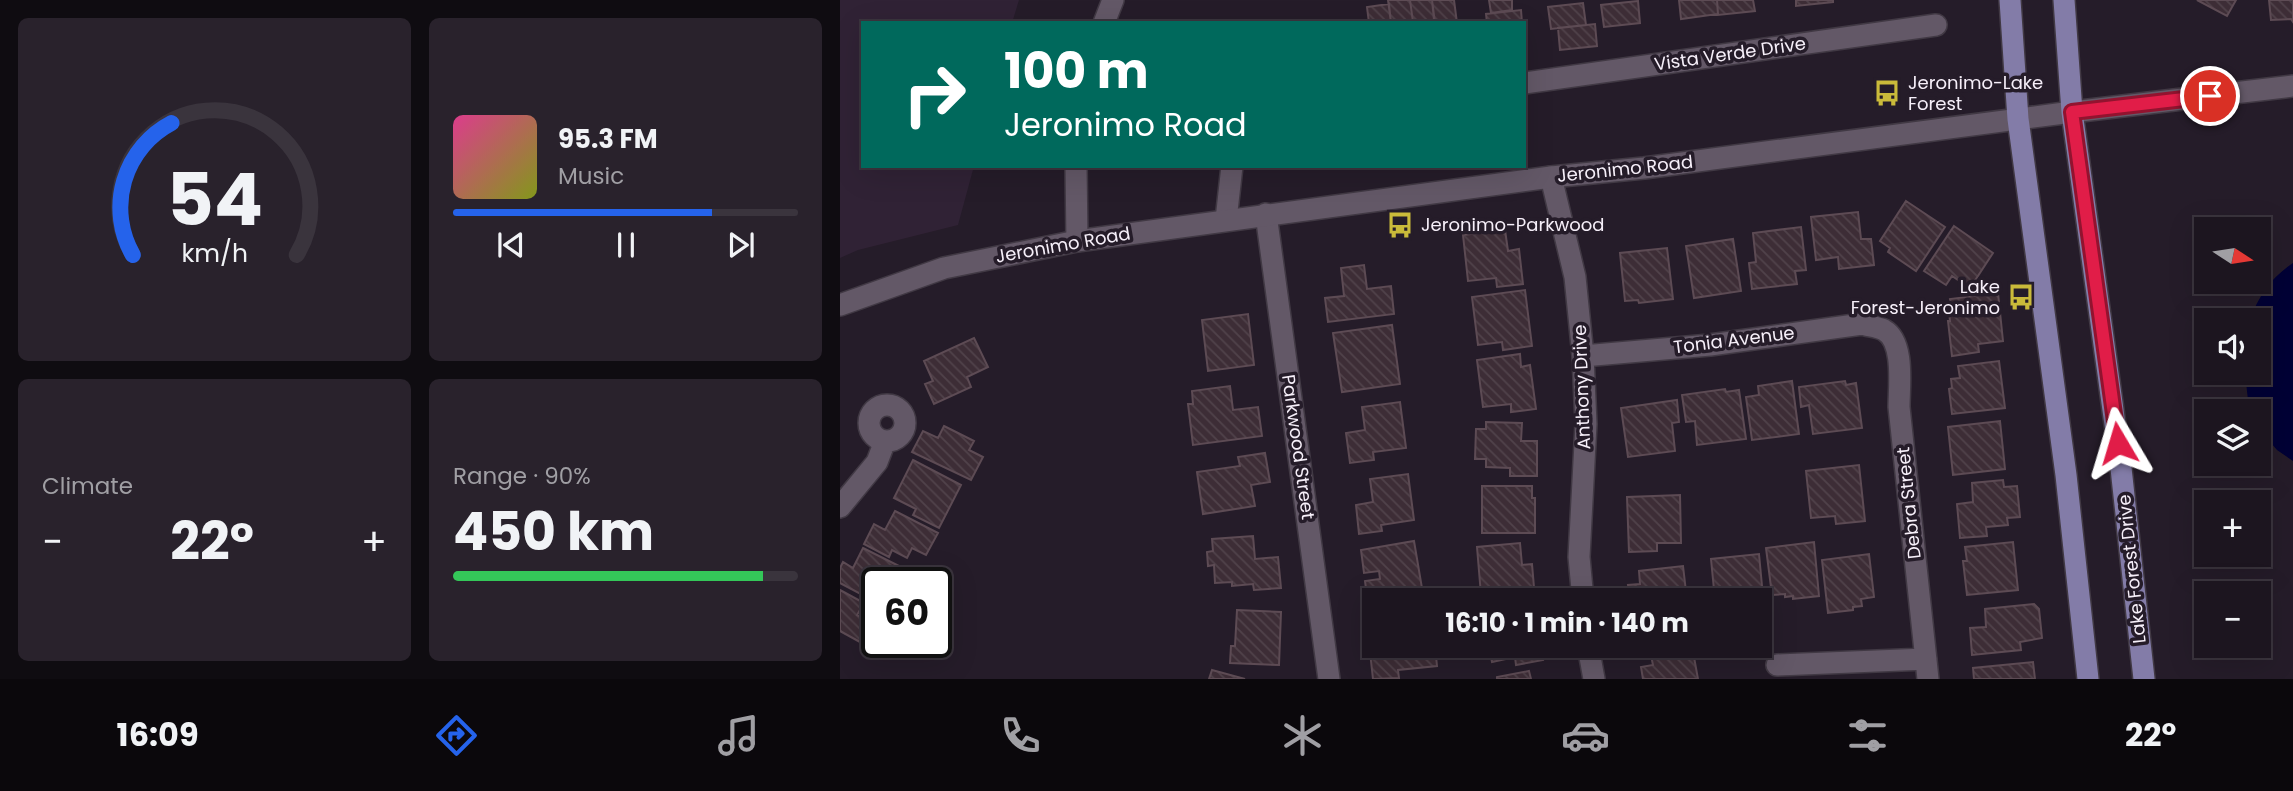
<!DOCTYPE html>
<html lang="en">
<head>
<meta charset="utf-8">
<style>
	body { margin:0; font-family:Poppins,sans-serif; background:#29222c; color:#f1f3f6; height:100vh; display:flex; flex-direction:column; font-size:26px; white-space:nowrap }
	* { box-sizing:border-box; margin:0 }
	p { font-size:23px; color:#a09fa4 }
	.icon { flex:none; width:38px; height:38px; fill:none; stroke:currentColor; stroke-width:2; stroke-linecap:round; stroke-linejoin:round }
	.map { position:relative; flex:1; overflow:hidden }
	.panel { display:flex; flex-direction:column; gap:18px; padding:18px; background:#0f0c11; width:840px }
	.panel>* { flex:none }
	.banner { position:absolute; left:21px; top:21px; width:665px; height:147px; border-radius:0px; box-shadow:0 7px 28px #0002,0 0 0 2px #3a343d; background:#00695c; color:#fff; overflow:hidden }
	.needle { width:46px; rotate:102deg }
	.controls { position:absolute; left:1354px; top:217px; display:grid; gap:14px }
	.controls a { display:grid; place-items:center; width:77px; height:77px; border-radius:0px; background:#1c151f; box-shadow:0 7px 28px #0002,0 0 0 2px #3a343d; font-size:35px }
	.speed { position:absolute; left:21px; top:567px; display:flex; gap:14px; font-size:35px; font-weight:700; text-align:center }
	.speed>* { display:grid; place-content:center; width:91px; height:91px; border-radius:50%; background:#1c151f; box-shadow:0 7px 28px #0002,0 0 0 2px #3a343d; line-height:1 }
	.speed .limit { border:4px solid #111; border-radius:10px; background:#fff; color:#111 }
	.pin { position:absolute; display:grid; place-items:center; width:60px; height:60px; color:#fff; margin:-30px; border:4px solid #fff; border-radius:50%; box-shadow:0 2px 7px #0007 }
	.me { position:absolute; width:77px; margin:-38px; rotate:353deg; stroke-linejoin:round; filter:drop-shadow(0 0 5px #0008) }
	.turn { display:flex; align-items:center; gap:24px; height:147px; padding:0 28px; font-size:32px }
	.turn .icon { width:91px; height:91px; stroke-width:2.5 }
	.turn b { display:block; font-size:49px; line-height:60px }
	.big { font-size:52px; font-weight:700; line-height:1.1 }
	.panel .tile { flex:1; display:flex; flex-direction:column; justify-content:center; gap:10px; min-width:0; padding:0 24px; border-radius:10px; background:#29222c }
	.panel .dial { align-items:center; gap:0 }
	.dial svg { height:182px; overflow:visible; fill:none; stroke:#3a343d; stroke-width:7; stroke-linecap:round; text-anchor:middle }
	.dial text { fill:#f1f3f6; stroke:none }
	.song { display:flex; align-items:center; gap:21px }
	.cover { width:84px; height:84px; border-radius:10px; background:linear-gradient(135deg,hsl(330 70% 55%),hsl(70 70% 35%)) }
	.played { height:7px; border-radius:4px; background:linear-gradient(90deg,#2563eb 75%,#3a343d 75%) }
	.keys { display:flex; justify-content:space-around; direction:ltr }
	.heat { display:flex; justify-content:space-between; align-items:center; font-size:38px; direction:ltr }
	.charge { height:10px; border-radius:5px; background:linear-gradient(90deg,#34c759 90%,#3a343d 0) }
	.panel .tiles { flex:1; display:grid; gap:18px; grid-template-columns:repeat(2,1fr) }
	.trip { position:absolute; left:522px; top:588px; width:410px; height:70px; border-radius:0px; background:#1c151f; box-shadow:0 7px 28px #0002,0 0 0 2px #3a343d; font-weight:700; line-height:70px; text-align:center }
	.tab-bar { display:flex; height:112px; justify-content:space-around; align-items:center; background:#0b080c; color:#a09fa4 }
	.tab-bar .icon { width:49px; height:49px }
	.tab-bar .current { color:#2563eb }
	.tab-bar b { font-size:32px; color:#f1f3f6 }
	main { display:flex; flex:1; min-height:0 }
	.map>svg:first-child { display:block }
	.built { fill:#302235 }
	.water { fill:#000035 }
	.building { fill:url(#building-back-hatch); stroke:#5d4b54; stroke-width:2 }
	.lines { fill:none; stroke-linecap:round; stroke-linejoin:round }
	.street-casing { stroke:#413944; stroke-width:24 }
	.secondary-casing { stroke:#413944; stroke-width:24 }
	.primary-casing { stroke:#413944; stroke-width:24 }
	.street { stroke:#635867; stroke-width:21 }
	.secondary { stroke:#635867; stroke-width:21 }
	.primary { stroke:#837ca8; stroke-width:21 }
	.route-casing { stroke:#92132f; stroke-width:18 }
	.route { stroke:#e11d48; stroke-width:12 }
	.labels { text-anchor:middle; stroke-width:7; stroke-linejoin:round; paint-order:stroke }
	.street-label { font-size:18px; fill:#f6eff9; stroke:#251c29 }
	.poi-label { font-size:18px; fill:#f6eff9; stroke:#251c29; text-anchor:start }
</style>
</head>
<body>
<main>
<section class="panel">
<div class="tiles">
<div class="tile dial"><svg viewBox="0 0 100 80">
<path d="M14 69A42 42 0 1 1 86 69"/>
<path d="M14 69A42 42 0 0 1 31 11" stroke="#2563eb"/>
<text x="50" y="56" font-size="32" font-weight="700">54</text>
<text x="50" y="72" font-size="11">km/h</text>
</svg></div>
<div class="tile">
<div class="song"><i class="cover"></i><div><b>95.3 FM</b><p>Music</p></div></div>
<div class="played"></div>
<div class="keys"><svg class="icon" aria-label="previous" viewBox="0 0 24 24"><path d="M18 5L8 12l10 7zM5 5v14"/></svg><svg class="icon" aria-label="pause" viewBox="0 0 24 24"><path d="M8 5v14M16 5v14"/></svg><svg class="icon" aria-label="next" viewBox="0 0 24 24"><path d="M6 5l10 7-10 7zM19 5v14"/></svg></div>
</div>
<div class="tile"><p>Climate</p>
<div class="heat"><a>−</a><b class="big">22°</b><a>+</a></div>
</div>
<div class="tile"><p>Range · 90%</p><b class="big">450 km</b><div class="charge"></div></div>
</div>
</section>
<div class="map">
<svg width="1453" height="679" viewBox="0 0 1453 679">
	<defs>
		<pattern id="building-back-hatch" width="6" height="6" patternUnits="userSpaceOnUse" patternTransform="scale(1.75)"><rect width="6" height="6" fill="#3d2d36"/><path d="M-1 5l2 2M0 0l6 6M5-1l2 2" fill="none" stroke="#50424a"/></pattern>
	</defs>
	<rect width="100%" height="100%" fill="#251c29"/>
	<path class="built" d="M0 0H179L172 23H23V166H134L118 225 18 250 0 258Z"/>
	<path class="water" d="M1453 263V461L1437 450 1425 436 1419 427V411H1412L1408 400 1405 373H1419V320H1410C1419 295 1431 278 1453 263Z"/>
	<path class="building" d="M548 0H570L573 22 551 23Z
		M570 0H592L594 20 573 22Z
		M592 0H614L617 23H595Z
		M649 0H672V10L651 13Z
		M839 0H877L878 14 841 19Z
		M877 0H913L915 11 878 15Z
		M956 0H993V2L956 6Z
		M1357 0H1396L1387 16Z
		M1429 0H1453V22L1451 19 1431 20Z
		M798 1 800 23 764 27 761 5Z
		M743 3 746 25 711 29 708 7Z
		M549 4 551 23H529L527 7Z
		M681 10 682 23H647L646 14Z
		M755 24 757 46 720 50 718 28Z
		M1066 201 1105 227 1076 271 1048 252 1050 248 1040 241Z
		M1018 212 1021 239H1031L1034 265 999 269 998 257 976 260 971 217Z
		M1114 226 1153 253 1130 288 1112 276 1106 285 1084 271Z
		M961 227 966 270 955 271 957 284 912 289 909 263 916 262 913 233Z
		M665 230 668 251 679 249 683 284 657 287 656 278 628 281 623 235Z
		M893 239 901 291 854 298 846 246Z
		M827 248 833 299 799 303 798 300 785 301 780 253Z
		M524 265 527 289 551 286 554 314 488 322 485 298 504 296 501 268Z
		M685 290 692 346 663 350 662 342 638 345 632 297Z
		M1158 293 1163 341 1138 344 1139 352 1112 356 1108 321H1110L1109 312H1112L1110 299Z
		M408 314 414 365 368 371 362 320Z
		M552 325 560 384 502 392 493 333Z
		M134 338 148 367 127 377 131 387 94 404 85 384 93 381 84 361Z
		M680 354 681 367 690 365 696 409 671 412V404L643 407 637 360Z
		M1159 361 1165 408 1112 414 1109 389 1112 388 1111 379 1120 378 1118 366Z
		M952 381 959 434 912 440 906 397 919 395 918 386Z
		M1005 381 1006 385 1016 383 1022 428 973 434 969 405 961 407 959 387Z
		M390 386 393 410 418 407 422 436 353 445 348 404H353L352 391Z
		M885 389 886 392 899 390 906 439 857 445 855 421 846 422 842 395Z
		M837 400 839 422 832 423 835 451 788 457 781 408Z
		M560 402 566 448 533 452 534 460 510 463 506 433 525 430 522 407Z
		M1160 421 1165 469 1113 475 1108 427Z
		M646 422 682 423 681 441H697V476H670V468L646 467V459H635L636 429H646Z
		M104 426 134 441 129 450 143 457 131 480 72 452 83 431 98 438Z
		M425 453 430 482 411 485 415 506 363 514 357 472 400 466 398 457Z
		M73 460 121 485 99 528 73 515 76 509 54 498Z
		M1019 465 1025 521 996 524 995 516 971 518 966 471Z
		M568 474 574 520 541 525 542 531 519 534 516 505 533 502 530 479Z
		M1163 480 1164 487 1177 486 1180 517 1167 518 1168 525 1146 527 1147 536 1120 538 1117 504 1133 502 1132 483Z
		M642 486H692V498H695V533H642Z
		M840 495 841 543H817V551L789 552 787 497Z
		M55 511 98 533 86 555 72 548 67 558 52 550 49 557 24 544 34 524 45 530Z
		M413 536 415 559 438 557 441 588 414 590 413 584 392 586V582L375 583 374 565 368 566 367 552 373 551 372 539Z
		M574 541 584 600H534V610L529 611 525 581 540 579 539 571 524 573 521 550Z
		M974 542 979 596 953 599V596L945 597V594L932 595 926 548Z
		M1173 542 1178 590 1127 595 1123 561H1127L1125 547Z
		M680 543 682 565 692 564 695 599 669 600V592L641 595 637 547Z
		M23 548 67 570 60 583H37V593L34 591 30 599 0 583V568L3 562 13 568Z
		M919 554 924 607H919V600H875L871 559Z
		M1029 554 1034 597 1021 599 1022 606 1013 607V610L988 613 982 560Z
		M843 566 847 600H790L788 585 800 584 799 571Z
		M0 590 24 603 17 615 30 622 20 642 0 631Z
		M1194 604 1199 609 1202 638 1180 642 1181 650 1132 655 1130 628 1146 627 1145 609Z
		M397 610 441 612 439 665 390 663 391 646H395Z
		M549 646H595L597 666 558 670 559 678 533 679 530 652 549 650Z
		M649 646H700L703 660 676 665 675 657 652 662Z
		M809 646H852L858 679H803L801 667 813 665Z
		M1193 662 1195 679H1134L1133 668Z
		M372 670 405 679H369Z
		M689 671 691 679H657V677Z"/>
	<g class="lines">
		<g class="street-casing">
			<path id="street" d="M264 23 273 0
				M684 83 1096 25
				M236 166 237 241
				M711 177 735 277 743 356 746 424 739 557 743 600
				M426 214 489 679
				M386 220 392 166
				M743 356 870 345 1022 324C1028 326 1038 327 1044 330 1065 342 1059 386 1059 407L1088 679
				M29 423a18 18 0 1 1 36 0a18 18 0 1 1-36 0Z
				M0 507 37 462 45 441
				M748 646 754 679
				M937 665 1086 659"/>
		</g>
		<g class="secondary-casing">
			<path id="secondary" d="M0 305 104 268 237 241 711 177 804 168 1232 112 1453 86"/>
		</g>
		<g class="primary-casing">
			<path id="primary" d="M1170 0 1178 119 1226 475 1248 679
				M1224 0 1232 112 1281 468 1304 679"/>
		</g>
		<use href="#street" class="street"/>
		<use href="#secondary" class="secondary"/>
		<use href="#primary" class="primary"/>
	</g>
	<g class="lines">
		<g class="route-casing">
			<path id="route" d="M1278 443 1232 112 1370 96"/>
		</g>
		<use href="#route" class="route"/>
	</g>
	<defs>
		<g id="bus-bare" transform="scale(2.1)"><path d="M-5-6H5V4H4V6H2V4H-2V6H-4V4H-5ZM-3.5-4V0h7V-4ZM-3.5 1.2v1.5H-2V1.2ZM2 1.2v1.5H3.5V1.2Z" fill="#caba3a" stroke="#251c29" stroke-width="2.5" paint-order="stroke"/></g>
	</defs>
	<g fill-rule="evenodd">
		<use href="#bus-bare" x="1047" y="93"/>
		<use href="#bus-bare" x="560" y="225"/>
		<use href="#bus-bare" x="1181" y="297"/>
	</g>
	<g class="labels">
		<g class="street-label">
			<text transform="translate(890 54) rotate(-8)" y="6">Vista Verde Drive</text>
			<text transform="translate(785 169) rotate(-6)" y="6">Jeronimo Road</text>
			<text transform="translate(223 245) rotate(-10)" y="6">Jeronimo Road</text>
			<text transform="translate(894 340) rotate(-7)" y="6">Tonia Avenue</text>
			<text transform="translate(742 387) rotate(-92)" y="6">Anthony Drive</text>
			<text transform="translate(458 447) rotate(82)" y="6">Parkwood Street</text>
			<text transform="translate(1069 503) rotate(-96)" y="6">Debra Street</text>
			<text transform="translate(1292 569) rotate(-96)" y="6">Lake Forest Drive</text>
		</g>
		<g class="poi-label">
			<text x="1068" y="89">Jeronimo-Lake<tspan x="1068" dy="21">Forest</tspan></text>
			<text x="581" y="231">Jeronimo-Parkwood</text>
			<text x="1160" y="293" text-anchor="end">Lake<tspan x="1160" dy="21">Forest-Jeronimo</tspan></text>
		</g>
	</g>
</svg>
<div class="controls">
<a><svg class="needle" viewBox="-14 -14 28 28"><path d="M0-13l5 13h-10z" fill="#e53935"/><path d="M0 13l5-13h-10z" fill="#a09fa4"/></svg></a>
<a><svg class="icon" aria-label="sound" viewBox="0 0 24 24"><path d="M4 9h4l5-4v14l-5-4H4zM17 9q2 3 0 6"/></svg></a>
<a><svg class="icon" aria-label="layers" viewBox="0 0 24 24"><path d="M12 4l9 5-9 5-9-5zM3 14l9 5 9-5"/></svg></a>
<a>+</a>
<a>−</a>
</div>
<div class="speed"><div class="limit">60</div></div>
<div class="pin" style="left:1370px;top:96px;background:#d93025"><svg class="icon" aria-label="arrive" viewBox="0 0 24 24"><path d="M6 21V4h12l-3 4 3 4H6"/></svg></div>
<svg class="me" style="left:1278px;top:443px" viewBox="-20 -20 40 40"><path d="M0-17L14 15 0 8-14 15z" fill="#e11d48" stroke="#fff" stroke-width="4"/></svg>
<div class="trip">16:10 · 1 min · 140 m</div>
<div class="banner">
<div class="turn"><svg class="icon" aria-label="right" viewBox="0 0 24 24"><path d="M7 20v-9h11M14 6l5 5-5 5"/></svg><div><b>100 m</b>Jeronimo Road</div></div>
</div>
</div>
</main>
<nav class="tab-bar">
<b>16:09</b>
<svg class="icon current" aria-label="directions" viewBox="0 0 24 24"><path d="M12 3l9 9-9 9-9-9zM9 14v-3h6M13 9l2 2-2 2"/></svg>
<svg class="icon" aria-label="music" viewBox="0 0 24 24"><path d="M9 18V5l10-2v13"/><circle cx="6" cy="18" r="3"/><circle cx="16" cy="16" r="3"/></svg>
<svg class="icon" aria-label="phone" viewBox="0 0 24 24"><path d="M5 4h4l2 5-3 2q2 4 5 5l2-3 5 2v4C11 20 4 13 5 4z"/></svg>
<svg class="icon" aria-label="climate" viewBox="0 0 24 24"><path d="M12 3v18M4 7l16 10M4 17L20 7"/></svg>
<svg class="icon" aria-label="car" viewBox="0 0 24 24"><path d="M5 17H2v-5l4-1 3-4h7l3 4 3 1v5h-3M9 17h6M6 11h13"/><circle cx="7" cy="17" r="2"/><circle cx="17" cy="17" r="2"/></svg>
<svg class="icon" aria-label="filters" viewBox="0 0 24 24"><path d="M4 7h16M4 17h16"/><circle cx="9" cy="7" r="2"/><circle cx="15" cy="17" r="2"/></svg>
<b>22°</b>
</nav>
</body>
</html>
